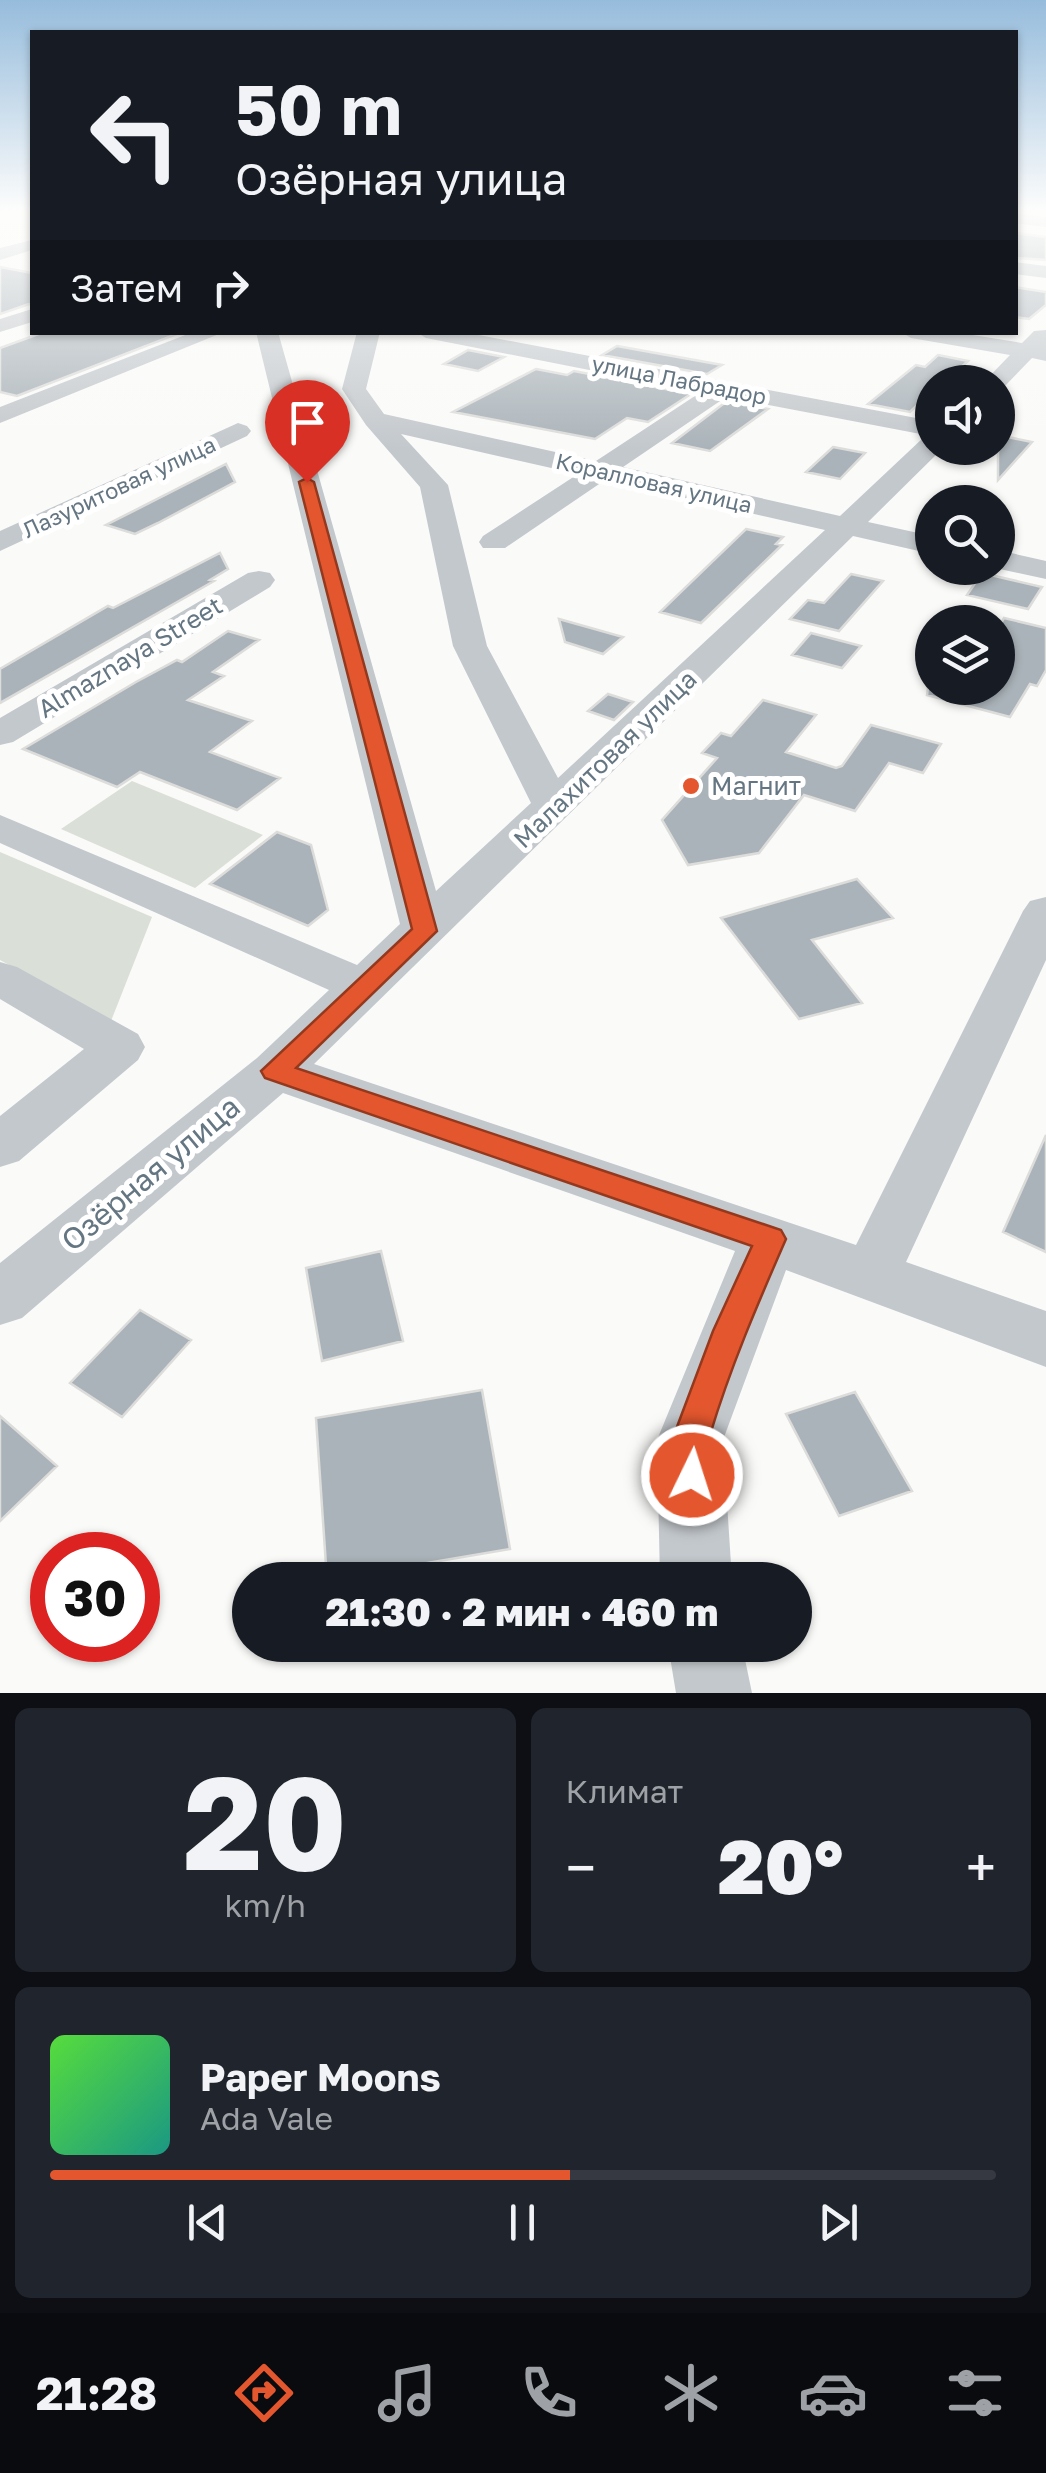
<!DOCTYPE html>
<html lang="ru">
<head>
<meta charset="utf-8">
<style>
	body { margin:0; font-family:"Golos Text",sans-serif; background:#20242c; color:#f1f3f6; height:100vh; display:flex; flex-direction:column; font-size:38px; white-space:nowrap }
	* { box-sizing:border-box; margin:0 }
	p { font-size:32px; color:#9ea1a6 }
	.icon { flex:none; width:55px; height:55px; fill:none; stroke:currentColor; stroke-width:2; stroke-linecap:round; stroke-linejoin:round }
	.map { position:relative; height:1693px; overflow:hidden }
	.sheet { display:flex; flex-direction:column; gap:15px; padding:15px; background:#0d0f14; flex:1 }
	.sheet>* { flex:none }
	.hud { position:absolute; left:30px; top:30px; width:988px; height:305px; border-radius:0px; box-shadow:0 2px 8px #0004; background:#171b24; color:#f1f3f6; overflow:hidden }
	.fabs { position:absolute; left:915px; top:365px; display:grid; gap:20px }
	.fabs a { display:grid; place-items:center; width:100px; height:100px; border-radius:50%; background:#171b24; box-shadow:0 2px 8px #0004; font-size:50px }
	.speed { position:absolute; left:30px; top:1532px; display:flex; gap:20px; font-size:50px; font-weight:700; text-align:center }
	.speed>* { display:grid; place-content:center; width:130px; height:130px; border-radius:50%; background:#171b24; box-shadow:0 2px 8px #0004; line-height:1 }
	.speed .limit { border:15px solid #d22; background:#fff; color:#111 }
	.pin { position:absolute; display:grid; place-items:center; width:85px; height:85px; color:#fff; margin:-102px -42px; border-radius:50% 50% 50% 0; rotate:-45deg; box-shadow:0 0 10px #0007 }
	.pin .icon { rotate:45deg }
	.me { position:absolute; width:110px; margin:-55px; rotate:4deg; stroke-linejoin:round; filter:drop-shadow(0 0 8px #0008) }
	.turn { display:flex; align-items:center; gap:35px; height:210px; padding:0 40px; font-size:45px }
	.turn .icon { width:130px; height:130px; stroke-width:2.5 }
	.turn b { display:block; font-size:70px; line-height:85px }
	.then { display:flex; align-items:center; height:95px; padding:0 40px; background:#0003; gap:20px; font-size:38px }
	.big { font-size:75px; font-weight:800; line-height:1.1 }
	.sheet .tile { flex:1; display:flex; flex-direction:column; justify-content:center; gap:15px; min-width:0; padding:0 35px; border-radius:15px; background:#20242c }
	.sheet .dial { align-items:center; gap:0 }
	.dial b { font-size:130px; line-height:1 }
	.song { display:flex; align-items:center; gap:30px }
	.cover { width:120px; height:120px; border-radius:15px; background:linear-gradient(135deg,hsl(110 70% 55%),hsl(170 70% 35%)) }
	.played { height:10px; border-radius:5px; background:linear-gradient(90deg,#e4572e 55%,#363941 55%) }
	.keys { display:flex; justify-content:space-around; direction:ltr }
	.heat { display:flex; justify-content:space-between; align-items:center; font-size:55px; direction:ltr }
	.sheet .tiles { flex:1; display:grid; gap:15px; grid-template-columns:1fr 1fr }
	.tile:last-child { grid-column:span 2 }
	.trip { position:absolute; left:232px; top:1562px; width:580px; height:100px; border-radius:50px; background:#171b24; box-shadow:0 2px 8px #0004; font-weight:800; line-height:100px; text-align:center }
	.tabs { display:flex; height:160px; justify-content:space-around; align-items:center; background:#090b0e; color:#9ea1a6 }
	.tabs .icon { width:70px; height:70px }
	.tabs .current { color:#e4572e }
	.tabs b { font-size:45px; color:#f1f3f6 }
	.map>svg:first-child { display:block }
	.green { fill:#dadfd7 }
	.building { fill:#aab3b9; stroke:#dcdcda; stroke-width:2.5 }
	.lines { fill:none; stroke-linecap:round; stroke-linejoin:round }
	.minor { fill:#c3c8cc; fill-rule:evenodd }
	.route { fill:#e4572e; stroke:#94391e; stroke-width:2.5 }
	.poi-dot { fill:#e4572e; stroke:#fff; stroke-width:4 }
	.labels { text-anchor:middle; stroke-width:10; stroke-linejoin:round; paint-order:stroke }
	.far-street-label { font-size:22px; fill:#657683; stroke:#fff }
	.street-label { font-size:25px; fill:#657683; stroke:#fff }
	.poi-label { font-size:25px; fill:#657683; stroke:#fff; text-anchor:start }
	.near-street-label { font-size:30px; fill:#657683; stroke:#fff }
</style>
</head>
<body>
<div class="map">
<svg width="1046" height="1693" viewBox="0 0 1046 1693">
	<rect width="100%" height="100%" fill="#fafaf8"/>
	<path class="green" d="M132 781 263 835 195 888 61 829Z
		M0 852 152 917 111 1021 0 960Z"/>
	<path class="building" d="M1015 233 1046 237V260L1015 258Z
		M0 267 32 273V303L0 314Z
		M1015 287 1046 292V305L1029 319 1015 317Z
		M44 332H177V334L17 396 0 392V348Z
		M617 346 722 365 707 374 602 355Z
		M468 350 504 357 478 371 444 364Z
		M938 355 968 361 945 382H932V391L910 412 868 404 916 365 925 367Z
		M536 369 567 375 574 371 691 394 648 422 627 418 595 439 453 412Z
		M727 401 768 409 710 451 672 443Z
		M998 435 1032 442 998 480Z
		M833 447 865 453 840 479 806 472Z
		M226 464 235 482 158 523 135 534 106 525Z
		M746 529 783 537 776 544 782 545 701 623 660 612Z
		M220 553 228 569 210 580 214 581 0 703V669L108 606 113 608Z
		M982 573 1042 587 1028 609 967 595Z
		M851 574 883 581 839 631 790 619 808 600 824 603Z
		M1004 618 1046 628V670L1037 686 1030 684 1010 717 927 695 928 688H998V629Z
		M559 619 623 637 603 654 565 642Z
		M228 631 259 640 213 672 224 676 188 700 252 721 210 752 280 778 237 810 140 772 117 787 23 749 136 682 177 660 182 662Z
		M811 633 861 646 842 668 792 655Z
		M608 694 633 702 614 720 588 711Z
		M763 700 816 715 786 752 836 768 842 766 871 725 941 744 923 773 889 763 855 811 804 795 759 853 688 865 662 820 717 758 702 753 721 733 731 736Z
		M277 832 311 845 328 910 308 926 210 884Z
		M857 879 893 918 812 940 862 1003 799 1019 721 918Z
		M1046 1135V1252L1003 1232Z
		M381 1251 403 1341 322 1361 306 1268Z
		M140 1310 191 1340 122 1417 70 1383Z
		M482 1390 510 1549 327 1580 316 1418Z
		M855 1392 912 1491 839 1516 786 1414Z
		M0 1416 57 1466 0 1521Z"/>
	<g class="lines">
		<path class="minor" d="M1015 213 1046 217V227L1015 223Z
			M32 240V250L0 260V248Z
			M1015 262 1046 266V278L1015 274Z
			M32 309V322L0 332V319Z
			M1046 330V361L1032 358 1004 387 998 389V382H984L1010 355 911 338 901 332H954L1022 343 1034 331Z
			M193 332H224L0 423V407Z
			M256 332H278L436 891 531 803 453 646 420 487 366 425 342 389 357 332H380L366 389 384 414 596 461 701 392 426 338 416 332H463L932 421V448H943L868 522 932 536V554L853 536 314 1064 856 1245 1023 911 1030 901 1046 897V960L906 1262 1046 1311V1367L786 1270 723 1440 732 1580H660L657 1440 735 1251 283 1093 22 1318 0 1325V1263L257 1058 329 990 0 843V815L357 965 400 924ZM726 397 931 436 923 438 840 516 623 467ZM401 434 578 474 483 536 479 542 483 548H505L605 480 825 530 558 778 487 646 448 485Z
			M238 423 247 426 251 431 247 436 0 551V531Z
			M998 550 1046 561V579L995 568Z
			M259 571 270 573 275 580 270 587 13 742 0 745V718L248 573Z
			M0 962 17 967 138 1034 145 1047 138 1060 19 1161 0 1167V1116L84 1049 0 999Z
			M668 1645H742L752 1693H676Z"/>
	</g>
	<linearGradient id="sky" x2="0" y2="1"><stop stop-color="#96bcdc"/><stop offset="0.47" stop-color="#fdfdfc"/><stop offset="1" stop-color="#fdfdfc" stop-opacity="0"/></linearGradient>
	<rect width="1046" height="449" fill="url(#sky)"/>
	<path class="route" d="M307 478 314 482 437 931 296 1068 781 1230 786 1239C758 1303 730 1368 710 1435 704 1452 712 1470 704 1487L692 1493 679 1487 673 1475 672 1440 713 1331 752 1246 265 1078 261 1071 412 929 299 482Z"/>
	<circle class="poi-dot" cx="691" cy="786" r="10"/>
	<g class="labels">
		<g class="far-street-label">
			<text transform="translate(679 380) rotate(11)" y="8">улица Лабрадор</text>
			<text transform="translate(654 483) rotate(13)" y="8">Коралловая улица</text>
			<text transform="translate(119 487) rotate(-25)" y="8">Лазуритовая улица</text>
		</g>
		<g class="street-label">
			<text transform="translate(130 657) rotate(-31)" y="9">Almaznaya Street</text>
			<text transform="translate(605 759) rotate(-44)" y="9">Малахитовая улица</text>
		</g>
		<g class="poi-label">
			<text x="711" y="795">Магнит</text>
		</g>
		<g class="near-street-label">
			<text transform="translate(151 1174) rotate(-40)" y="10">Озёрная улица</text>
		</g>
	</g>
</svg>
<div class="fabs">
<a><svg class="icon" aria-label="sound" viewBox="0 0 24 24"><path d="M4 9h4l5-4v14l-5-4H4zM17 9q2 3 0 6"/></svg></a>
<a><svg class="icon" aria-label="search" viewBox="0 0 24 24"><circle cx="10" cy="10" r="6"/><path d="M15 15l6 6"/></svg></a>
<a><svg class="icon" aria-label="layers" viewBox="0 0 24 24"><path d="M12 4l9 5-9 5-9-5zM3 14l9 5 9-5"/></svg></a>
</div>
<div class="speed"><div class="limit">30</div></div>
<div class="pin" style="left:307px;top:482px;background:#d93025"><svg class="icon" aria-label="arrive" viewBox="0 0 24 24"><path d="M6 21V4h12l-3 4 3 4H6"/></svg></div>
<svg class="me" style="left:692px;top:1475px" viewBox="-20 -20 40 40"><circle r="17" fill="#e4572e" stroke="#fff" stroke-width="3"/><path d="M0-11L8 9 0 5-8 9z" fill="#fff"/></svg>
<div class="trip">21:30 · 2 мин · 460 m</div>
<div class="hud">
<div class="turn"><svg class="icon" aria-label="left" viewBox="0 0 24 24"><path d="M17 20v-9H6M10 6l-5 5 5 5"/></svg><div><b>50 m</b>Озёрная улица</div></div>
<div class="then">Затем<svg class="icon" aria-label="right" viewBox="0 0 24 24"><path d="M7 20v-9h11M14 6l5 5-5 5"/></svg></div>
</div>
</div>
<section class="sheet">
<div class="tiles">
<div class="tile dial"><b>20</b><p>km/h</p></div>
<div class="tile"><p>Климат</p>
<div class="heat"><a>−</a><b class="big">20°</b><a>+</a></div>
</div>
<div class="tile">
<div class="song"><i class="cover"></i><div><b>Paper Moons</b><p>Ada Vale</p></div></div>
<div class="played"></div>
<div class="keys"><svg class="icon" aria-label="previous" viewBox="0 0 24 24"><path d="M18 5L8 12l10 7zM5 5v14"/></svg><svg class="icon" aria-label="pause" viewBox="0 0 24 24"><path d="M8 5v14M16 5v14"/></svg><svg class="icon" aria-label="next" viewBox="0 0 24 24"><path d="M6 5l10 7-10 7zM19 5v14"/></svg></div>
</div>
</div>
</section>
<nav class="tabs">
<b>21:28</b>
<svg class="icon current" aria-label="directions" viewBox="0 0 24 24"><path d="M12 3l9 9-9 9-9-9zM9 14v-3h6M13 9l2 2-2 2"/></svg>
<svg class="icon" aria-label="music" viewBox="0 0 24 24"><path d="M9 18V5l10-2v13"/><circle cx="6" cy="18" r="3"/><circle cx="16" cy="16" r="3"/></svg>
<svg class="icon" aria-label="phone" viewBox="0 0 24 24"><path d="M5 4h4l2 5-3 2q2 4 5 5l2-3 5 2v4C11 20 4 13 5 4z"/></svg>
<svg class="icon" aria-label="climate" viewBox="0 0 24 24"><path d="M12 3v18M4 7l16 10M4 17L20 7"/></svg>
<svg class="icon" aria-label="car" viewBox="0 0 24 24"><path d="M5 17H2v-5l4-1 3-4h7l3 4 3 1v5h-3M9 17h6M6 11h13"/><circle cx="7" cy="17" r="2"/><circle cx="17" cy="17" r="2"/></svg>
<svg class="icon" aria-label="filters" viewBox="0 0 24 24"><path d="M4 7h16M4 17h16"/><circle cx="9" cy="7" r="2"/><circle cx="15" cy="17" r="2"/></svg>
</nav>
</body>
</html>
